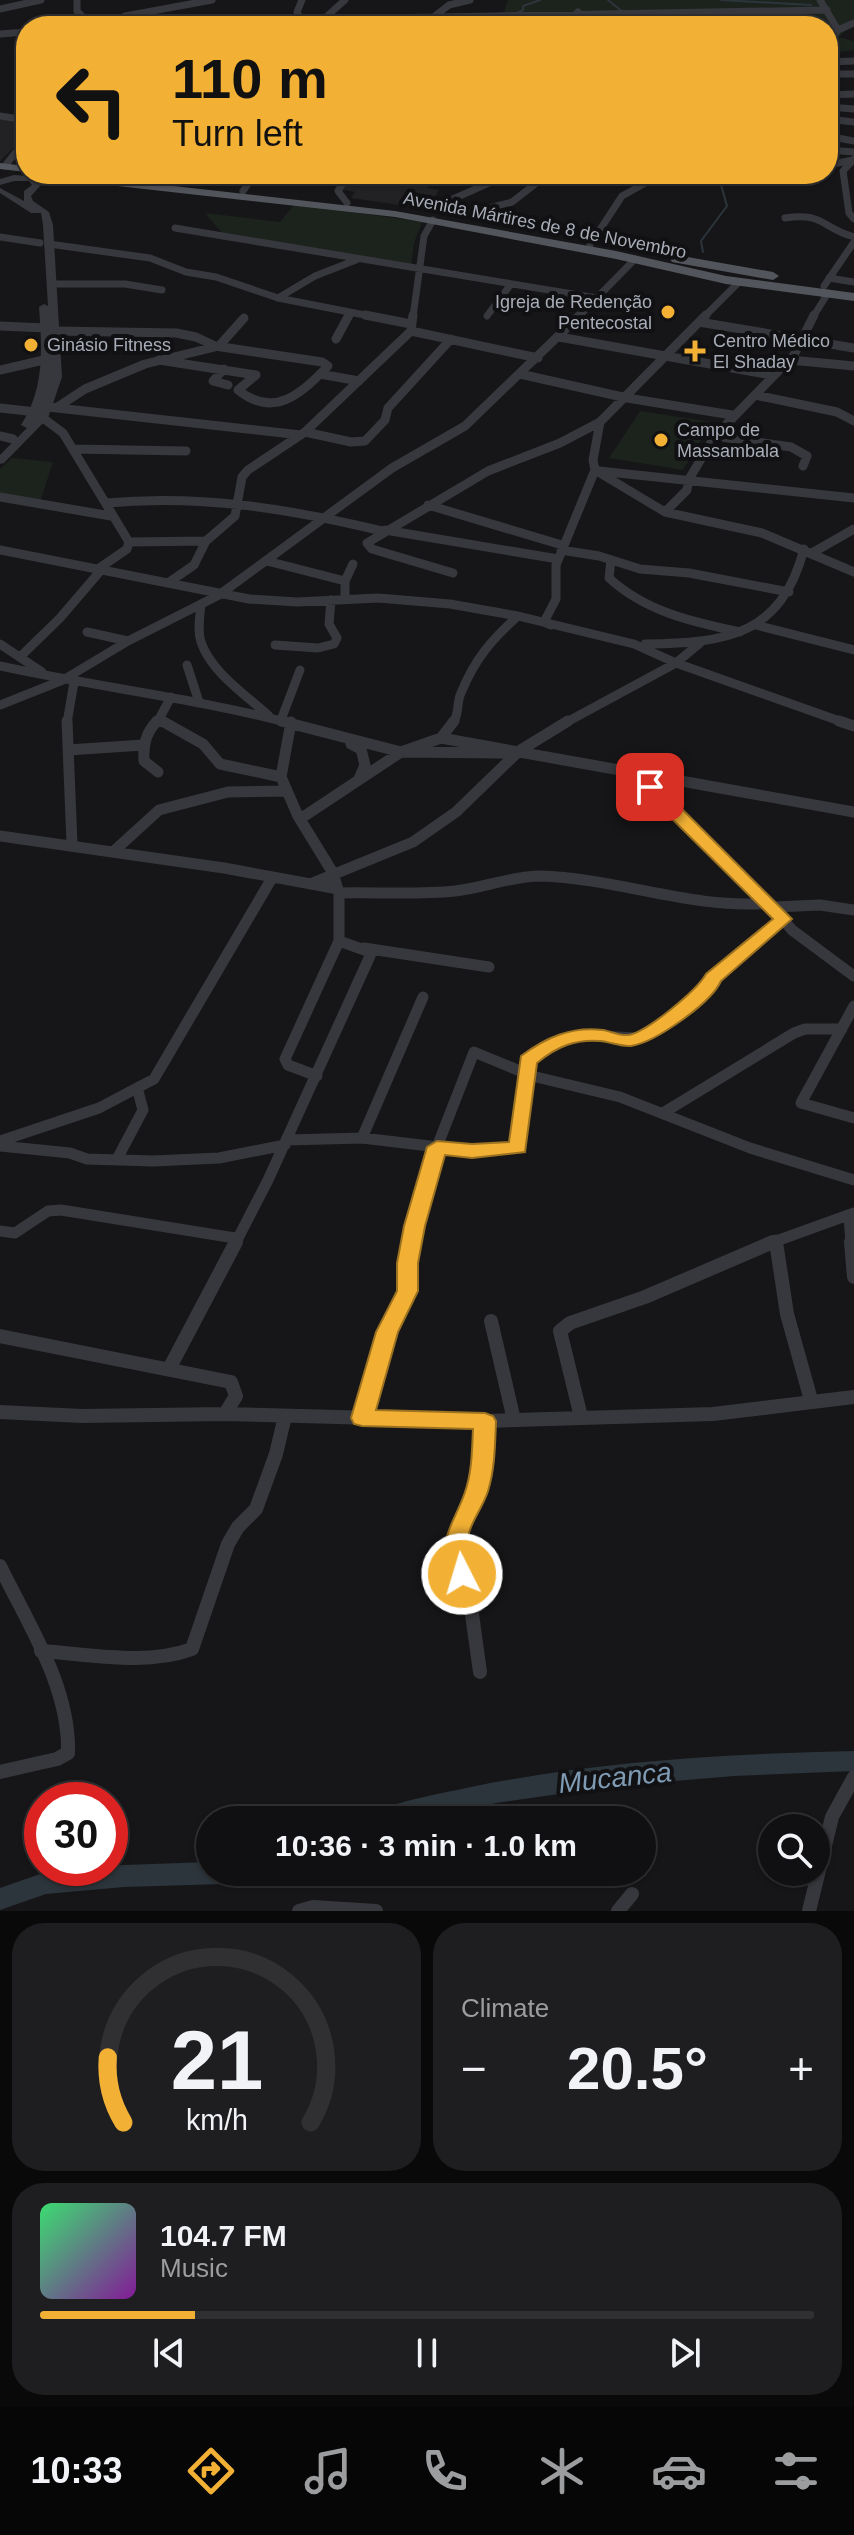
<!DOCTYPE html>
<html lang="en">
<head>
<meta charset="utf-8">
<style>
	body { margin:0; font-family:Helvetica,sans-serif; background:#1e1e20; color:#f1f3f6; height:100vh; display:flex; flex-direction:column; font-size:30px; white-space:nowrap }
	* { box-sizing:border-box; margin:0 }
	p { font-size:26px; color:#9c9d9f }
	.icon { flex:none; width:44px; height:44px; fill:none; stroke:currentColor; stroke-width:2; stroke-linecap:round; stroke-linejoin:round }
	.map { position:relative; height:1911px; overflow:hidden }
	.sheet { display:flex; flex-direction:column; gap:12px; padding:12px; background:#09090a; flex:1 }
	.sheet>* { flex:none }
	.banner { position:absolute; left:16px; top:16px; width:822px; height:168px; border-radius:32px; box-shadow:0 2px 6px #0004,0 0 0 2px #303032; background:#f2b134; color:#111; overflow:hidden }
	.tools { position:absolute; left:758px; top:1814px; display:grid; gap:16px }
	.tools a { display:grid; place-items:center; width:72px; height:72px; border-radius:50%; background:#101012; box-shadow:0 2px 6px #0004,0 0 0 2px #303032; font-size:40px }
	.speed { position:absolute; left:24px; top:1782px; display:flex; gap:16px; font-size:40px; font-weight:700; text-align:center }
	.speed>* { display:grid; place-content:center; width:104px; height:104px; border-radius:50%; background:#101012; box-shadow:0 2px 6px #0004,0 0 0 2px #303032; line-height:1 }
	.speed .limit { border:12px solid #d22; background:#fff; color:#111 }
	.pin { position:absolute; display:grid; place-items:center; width:68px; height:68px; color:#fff; margin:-34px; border-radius:16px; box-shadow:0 4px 12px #0006 }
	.me { position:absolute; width:88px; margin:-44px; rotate:355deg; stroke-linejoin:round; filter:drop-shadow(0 0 6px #0008) }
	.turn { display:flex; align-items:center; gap:28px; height:168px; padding:0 24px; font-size:36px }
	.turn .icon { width:104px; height:104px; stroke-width:2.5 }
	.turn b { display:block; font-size:56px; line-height:68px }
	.big { font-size:60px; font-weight:600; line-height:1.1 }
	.sheet .widget { flex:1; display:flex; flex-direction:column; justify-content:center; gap:12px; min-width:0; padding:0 28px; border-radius:32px; background:#1e1e20 }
	.sheet .dial { align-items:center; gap:0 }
	.dial svg { height:208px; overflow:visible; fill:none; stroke:#303032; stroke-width:7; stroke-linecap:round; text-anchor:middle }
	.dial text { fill:#f1f3f6; stroke:none }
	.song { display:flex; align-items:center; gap:24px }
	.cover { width:96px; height:96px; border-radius:12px; background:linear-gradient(135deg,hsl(140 70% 55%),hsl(290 70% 35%)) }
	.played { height:8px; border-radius:4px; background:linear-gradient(90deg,#f2b134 20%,#303032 20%) }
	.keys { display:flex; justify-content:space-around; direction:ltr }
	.heat { display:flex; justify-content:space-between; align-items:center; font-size:44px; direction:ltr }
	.sheet .tiles { flex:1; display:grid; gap:12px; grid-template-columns:1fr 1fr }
	.widget:last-child { grid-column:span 2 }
	.trip { position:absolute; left:196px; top:1806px; width:460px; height:80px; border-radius:40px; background:#101012; box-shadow:0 2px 6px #0004,0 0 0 2px #303032; font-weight:600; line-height:80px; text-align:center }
	.menu { display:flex; height:128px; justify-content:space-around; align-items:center; background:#060607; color:#9c9d9f }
	.menu .icon { width:56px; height:56px }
	.menu .current { color:#f2b134 }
	.menu b { font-size:36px; color:#f1f3f6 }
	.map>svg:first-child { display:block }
	.built { fill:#222225 }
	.green { fill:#1c231d }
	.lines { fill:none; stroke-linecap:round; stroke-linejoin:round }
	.stream { stroke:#2c353c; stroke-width:2 }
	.river { fill:#2c353c; fill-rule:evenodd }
	.minor-far3 { stroke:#37383d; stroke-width:7 }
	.minor-far2 { stroke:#37383d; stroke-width:9 }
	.minor-far1 { stroke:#37383d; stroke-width:11 }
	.minor { stroke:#37383d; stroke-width:14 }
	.tertiary { fill:#37383d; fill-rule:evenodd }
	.primary { fill:#53555c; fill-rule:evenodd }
	.route { fill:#f2b134; stroke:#9d7322; stroke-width:2 }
	.poi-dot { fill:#f2b134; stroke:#111113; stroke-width:3 }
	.labels { text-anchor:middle; stroke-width:8; stroke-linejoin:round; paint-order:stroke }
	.far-street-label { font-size:18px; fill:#a8adb8; stroke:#111113 }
	.far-poi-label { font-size:18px; fill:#a8adb8; stroke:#111113; text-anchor:start }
	.near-water-label { font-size:28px; font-style:italic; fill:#7f9bb3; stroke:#111113 }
</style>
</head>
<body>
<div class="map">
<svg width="854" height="1911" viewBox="0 0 854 1911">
	<rect width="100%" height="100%" fill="#161618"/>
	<path class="built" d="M0 118 26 121V135L0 161Z
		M353 174H448L427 188 439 190 427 209 351 198 355 192 341 189Z"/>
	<path class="green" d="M508 0H854V23L839 37 854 41V50L828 54V26H456L453 23 456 20 504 12Z
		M295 204 422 222 414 243 411 266 223 234 205 213 280 222Z
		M640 411 712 422 683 470 609 458Z
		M12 458 53 462 40 502 0 495V469Z"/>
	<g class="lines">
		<path class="stream" d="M608 0 623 12
			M721 0 811 5
			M515 14 523 10V6L540 0
			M629 16 641 26
			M486 26 505 19
			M703 252 701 241 727 206 718 174"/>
		<path class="river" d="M854 1751V1771L734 1776 615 1786 496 1803 421 1820H366L370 1812C402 1801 437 1794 471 1787 597 1761 726 1754 854 1751Z
			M210 1862V1872H271L267 1880 258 1883 124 1887 46 1894 0 1910V1888L46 1872 124 1865Z"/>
		<path class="minor-far3" d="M77 0V11L92 26
			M302 0 297 12 305 26
			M820 0 838 30
			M0 9 41 0
			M125 16 212 0
			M680 16 704 26
			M326 17 345 0
			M95 23 827 10
			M73 26 100 22
			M422 26 449 5 470 0
			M565 26 578 12
			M0 34 26 32
			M828 46 838 30 854 23
			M828 62 854 61
			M21 67H26
			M828 74H854
			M828 95 854 94
			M828 107 854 109
			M0 116 26 120
			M828 119 854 122
			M828 136 854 141
			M828 150 854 152
			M854 159 843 171 849 213 854 219
			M828 165 853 160
			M5 166 26 139
			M788 177 796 174
			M243 191 255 174
			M347 203 338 191 349 174
			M444 203 465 214 512 202 539 181 555 174
			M444 203 509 174
			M785 218C823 212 822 228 854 237
			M175 228 597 298
			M0 237 40 243
			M49 244 150 258 186 272 216 277 278 298 375 317
			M590 245 622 196 649 181
			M829 278 854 282
			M52 284H125L162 290
			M824 286 854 242
			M278 298 315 276 356 260
			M487 316 511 284
			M348 317 350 314
			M413 317 424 236 433 220
			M578 317 635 259
			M704 317 739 282
			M813 317 828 293"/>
		<path class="minor-far2" d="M365 315 411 324
			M699 322 854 348
			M0 326 46 328
			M56 331 176 333 196 337 215 346 322 362 328 366C301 394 274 419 238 390L256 375 159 360
			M411 331 538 358
			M559 337 772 375
			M336 339 349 315
			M790 360 854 366
			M224 369 213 381 228 385
			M0 370 48 359
			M320 374 359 381
			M520 374 627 398 732 415
			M755 395 837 412 854 421
			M48 407 301 435
			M0 408 36 412
			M56 408 85 389 145 364 219 346 244 318
			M43 418 63 433 129 542
			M305 432 351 442 365 441 385 420 388 408 451 339
			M0 436 13 439
			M715 436 791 447 807 456 803 466
			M73 449 186 451
			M595 470 665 512 762 533 854 572
			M599 471 854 498
			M0 497 111 516
			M106 503C201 494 290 509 382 531
			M428 505 562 545
			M665 512 687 490 689 479 715 436 794 355 814 315
			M385 530 558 559
			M129 542 206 541
			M0 550 249 599 297 602 378 598 450 604 518 616 634 644 676 663 845 723
			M561 550 599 556 640 569 689 573 789 592
			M812 553 854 529
			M611 560 609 578C646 612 693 622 740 632
			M267 561 345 581
			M98 569 127 549 129 542
			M453 573 372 549 367 543 488 471 560 443 600 422 706 315
			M168 583 194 565 206 541 235 516 242 477 248 470 305 432 411 331 413 315
			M345 599V581L353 564
			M201 604C200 616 197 630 201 642 211 672 246 695 269 716
			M551 625 544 622 556 599V565L595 470 593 460 600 422
			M756 625 854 650
			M87 632 128 641
			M0 644 42 672
			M645 644C726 643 781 636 804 549
			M275 645 318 648 334 644 337 638 329 624 331 600
			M21 656 60 618 102 569
			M187 665 199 702
			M0 666C96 687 194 698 289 723
			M0 705 63 680 128 641 219 595 392 468 465 426 580 315
			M281 720 300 670
			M67 723 74 682
			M155 723 159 719
			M166 723 159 719 171 697
			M453 723C460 713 456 703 461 693 475 659 491 640 518 616
			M565 723 676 663 700 643"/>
		<path class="minor-far1" d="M67 721 72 844
			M157 721C146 733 143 744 144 761L158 772
			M162 721 203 744 220 764 281 777
			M281 721 401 752 502 753
			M839 721 854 726
			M291 722 281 777 298 816 333 873 339 893V941L285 1059 288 1065 317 1076
			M441 738 454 721
			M351 744 361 749 365 765 359 779
			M68 750 143 745
			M640 775 689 828 770 903 792 930 854 976
			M300 819 401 752 441 738 854 812
			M0 836 224 868 338 889
			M114 851 159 810 228 792 286 791
			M310 884 413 842 456 812 519 751 568 721
			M339 893C377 892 417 895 455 891 483 888 512 876 540 876 618 878 691 910 770 903
			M774 907 820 905 854 910
			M364 948 489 967
			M854 1006 801 1103 854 1118
			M663 1113 794 1033 805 1029H842
			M362 1138 423 997
			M286 1140 362 1138 472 1151 518 1147 528 1060 552 1044 579 1035 637 1038 690 1005 713 978 783 919
			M0 1141 99 1108 154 1079 272 878
			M0 1146 70 1153 87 1159 153 1161 219 1158 285 1145
			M117 1159 143 1110 138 1091
			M849 1215 851 1244
			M0 1231 15 1233 48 1211 61 1210 235 1238
			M776 1240 777 1244
			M235 1244 268 1180 370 956V952L339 941
			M411 1244 435 1152 474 1052 532 1076 620 1097 750 1148 854 1180
			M768 1244 854 1213"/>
		<path class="minor" d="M776 1242 787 1314 811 1400
			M851 1242 854 1277
			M491 1321 514 1420
			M0 1336 231 1382 236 1396 225 1414
			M169 1369 236 1242
			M0 1412 82 1416 225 1414 485 1421 713 1414 854 1397
			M581 1417 560 1331 570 1323 645 1297 773 1242
			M362 1418 387 1332 407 1291 411 1242
			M0 1566C28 1624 70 1687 68 1753L57 1759 0 1772
			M41 1651C89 1654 146 1666 192 1649L228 1544 238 1527 256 1509 276 1454 285 1416
			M480 1672 471 1607 455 1544 464 1515 476 1495 482 1469 485 1421
			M299 1911 313 1907 376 1911
			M618 1911 632 1894
			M809 1911 832 1817 854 1777"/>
		<path class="tertiary" d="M14 175C26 176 33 175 41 185L31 196 33 201 49 212 53 225 62 377 48 418 4 463 0 464V455L27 428 21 425C45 388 42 349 39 307L44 304 48 306 43 225 41 213H31L0 193V188L24 201V191L32 185 29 181H14L0 185V179Z"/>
		<path class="primary" d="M0 163 26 166V172L0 169Z
			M31 174H67L395 211 616 251 726 276 854 293V301L726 284 616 259 395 217 37 177Z
			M676 255 773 272 779 276 773 280 672 262 670 259Z"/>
	</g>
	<path class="route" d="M650 782 656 783 792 919 721 981C711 1003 656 1042 631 1046 621 1047 611 1042 600 1041 575 1039 556 1047 537 1063L525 1152 472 1158 445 1155 425 1226 418 1263V1291L398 1332 376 1410 485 1413 493 1416 496 1421C495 1445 495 1468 488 1491 483 1508 468 1524 467 1544 466 1557 477 1568 470 1580L462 1583 453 1580C433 1543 454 1525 465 1492 472 1472 472 1450 473 1429L362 1426 354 1424 351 1418 376 1332 397 1291V1263L404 1226 427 1147 437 1141 472 1144 509 1142 521 1056C545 1038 571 1026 603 1030 610 1031 620 1036 628 1035 646 1033 697 990 706 974L773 919 644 791 641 787 644 783Z"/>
	<g class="poi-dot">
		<circle cx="668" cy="312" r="8"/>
		<circle cx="31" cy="345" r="8"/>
		<path d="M691 339h8v8h8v8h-8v8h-8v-8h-8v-8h8z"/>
		<circle cx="661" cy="440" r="8"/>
	</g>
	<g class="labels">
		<g class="far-street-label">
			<text transform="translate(545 225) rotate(11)" y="6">Avenida Mártires de 8 de Novembro</text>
		</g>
		<g class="far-poi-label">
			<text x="652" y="308" text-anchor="end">Igreja de Redenção<tspan x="652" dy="21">Pentecostal</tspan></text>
			<text x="713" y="347">Centro Médico<tspan x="713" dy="21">El Shaday</tspan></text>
			<text x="47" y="351">Ginásio Fitness</text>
			<text x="677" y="436">Campo de<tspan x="677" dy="21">Massambala</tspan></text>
		</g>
		<g class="near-water-label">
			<text transform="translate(615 1777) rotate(-6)" y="10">Mucanca</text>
		</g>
	</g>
</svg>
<div class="tools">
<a><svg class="icon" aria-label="search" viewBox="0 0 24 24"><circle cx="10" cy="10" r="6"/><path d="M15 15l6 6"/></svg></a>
</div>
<div class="speed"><div class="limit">30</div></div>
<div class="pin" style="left:650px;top:787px;background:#d93025"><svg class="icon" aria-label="arrive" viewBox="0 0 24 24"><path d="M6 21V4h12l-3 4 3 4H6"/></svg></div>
<svg class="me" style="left:462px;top:1574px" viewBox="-20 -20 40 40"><circle r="17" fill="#f2b134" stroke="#fff" stroke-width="3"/><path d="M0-11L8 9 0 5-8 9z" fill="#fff"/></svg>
<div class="trip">10:36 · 3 min · 1.0 km</div>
<div class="banner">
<div class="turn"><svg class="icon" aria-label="left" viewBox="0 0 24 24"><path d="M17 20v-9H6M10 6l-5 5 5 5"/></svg><div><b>110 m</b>Turn left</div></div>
</div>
</div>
<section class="sheet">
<div class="tiles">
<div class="widget dial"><svg viewBox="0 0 100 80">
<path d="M14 69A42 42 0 1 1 86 69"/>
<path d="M14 69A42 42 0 0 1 8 44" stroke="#f2b134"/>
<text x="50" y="56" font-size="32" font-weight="700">21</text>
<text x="50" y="72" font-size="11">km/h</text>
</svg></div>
<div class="widget"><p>Climate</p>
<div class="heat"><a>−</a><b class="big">20.5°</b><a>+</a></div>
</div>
<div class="widget">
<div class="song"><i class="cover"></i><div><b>104.7 FM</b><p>Music</p></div></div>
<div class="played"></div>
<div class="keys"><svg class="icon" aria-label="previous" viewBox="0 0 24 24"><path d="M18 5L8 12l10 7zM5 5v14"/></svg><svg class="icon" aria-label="pause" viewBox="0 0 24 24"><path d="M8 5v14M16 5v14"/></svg><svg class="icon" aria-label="next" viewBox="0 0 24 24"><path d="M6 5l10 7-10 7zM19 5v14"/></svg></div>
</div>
</div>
</section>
<nav class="menu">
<b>10:33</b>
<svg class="icon current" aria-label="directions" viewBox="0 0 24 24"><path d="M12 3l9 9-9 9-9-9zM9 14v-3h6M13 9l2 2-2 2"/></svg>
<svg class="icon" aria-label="music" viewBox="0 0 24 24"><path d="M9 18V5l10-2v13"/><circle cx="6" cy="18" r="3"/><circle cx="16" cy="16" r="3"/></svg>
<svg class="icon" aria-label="phone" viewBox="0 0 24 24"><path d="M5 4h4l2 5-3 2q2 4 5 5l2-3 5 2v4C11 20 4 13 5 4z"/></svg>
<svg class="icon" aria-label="climate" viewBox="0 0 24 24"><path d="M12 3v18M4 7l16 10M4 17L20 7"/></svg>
<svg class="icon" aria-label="car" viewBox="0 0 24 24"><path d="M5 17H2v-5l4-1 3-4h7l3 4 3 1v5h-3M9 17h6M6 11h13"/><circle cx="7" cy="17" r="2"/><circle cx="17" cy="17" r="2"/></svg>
<svg class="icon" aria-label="filters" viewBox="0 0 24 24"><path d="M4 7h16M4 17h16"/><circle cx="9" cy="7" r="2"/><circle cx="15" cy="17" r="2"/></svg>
</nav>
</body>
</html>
